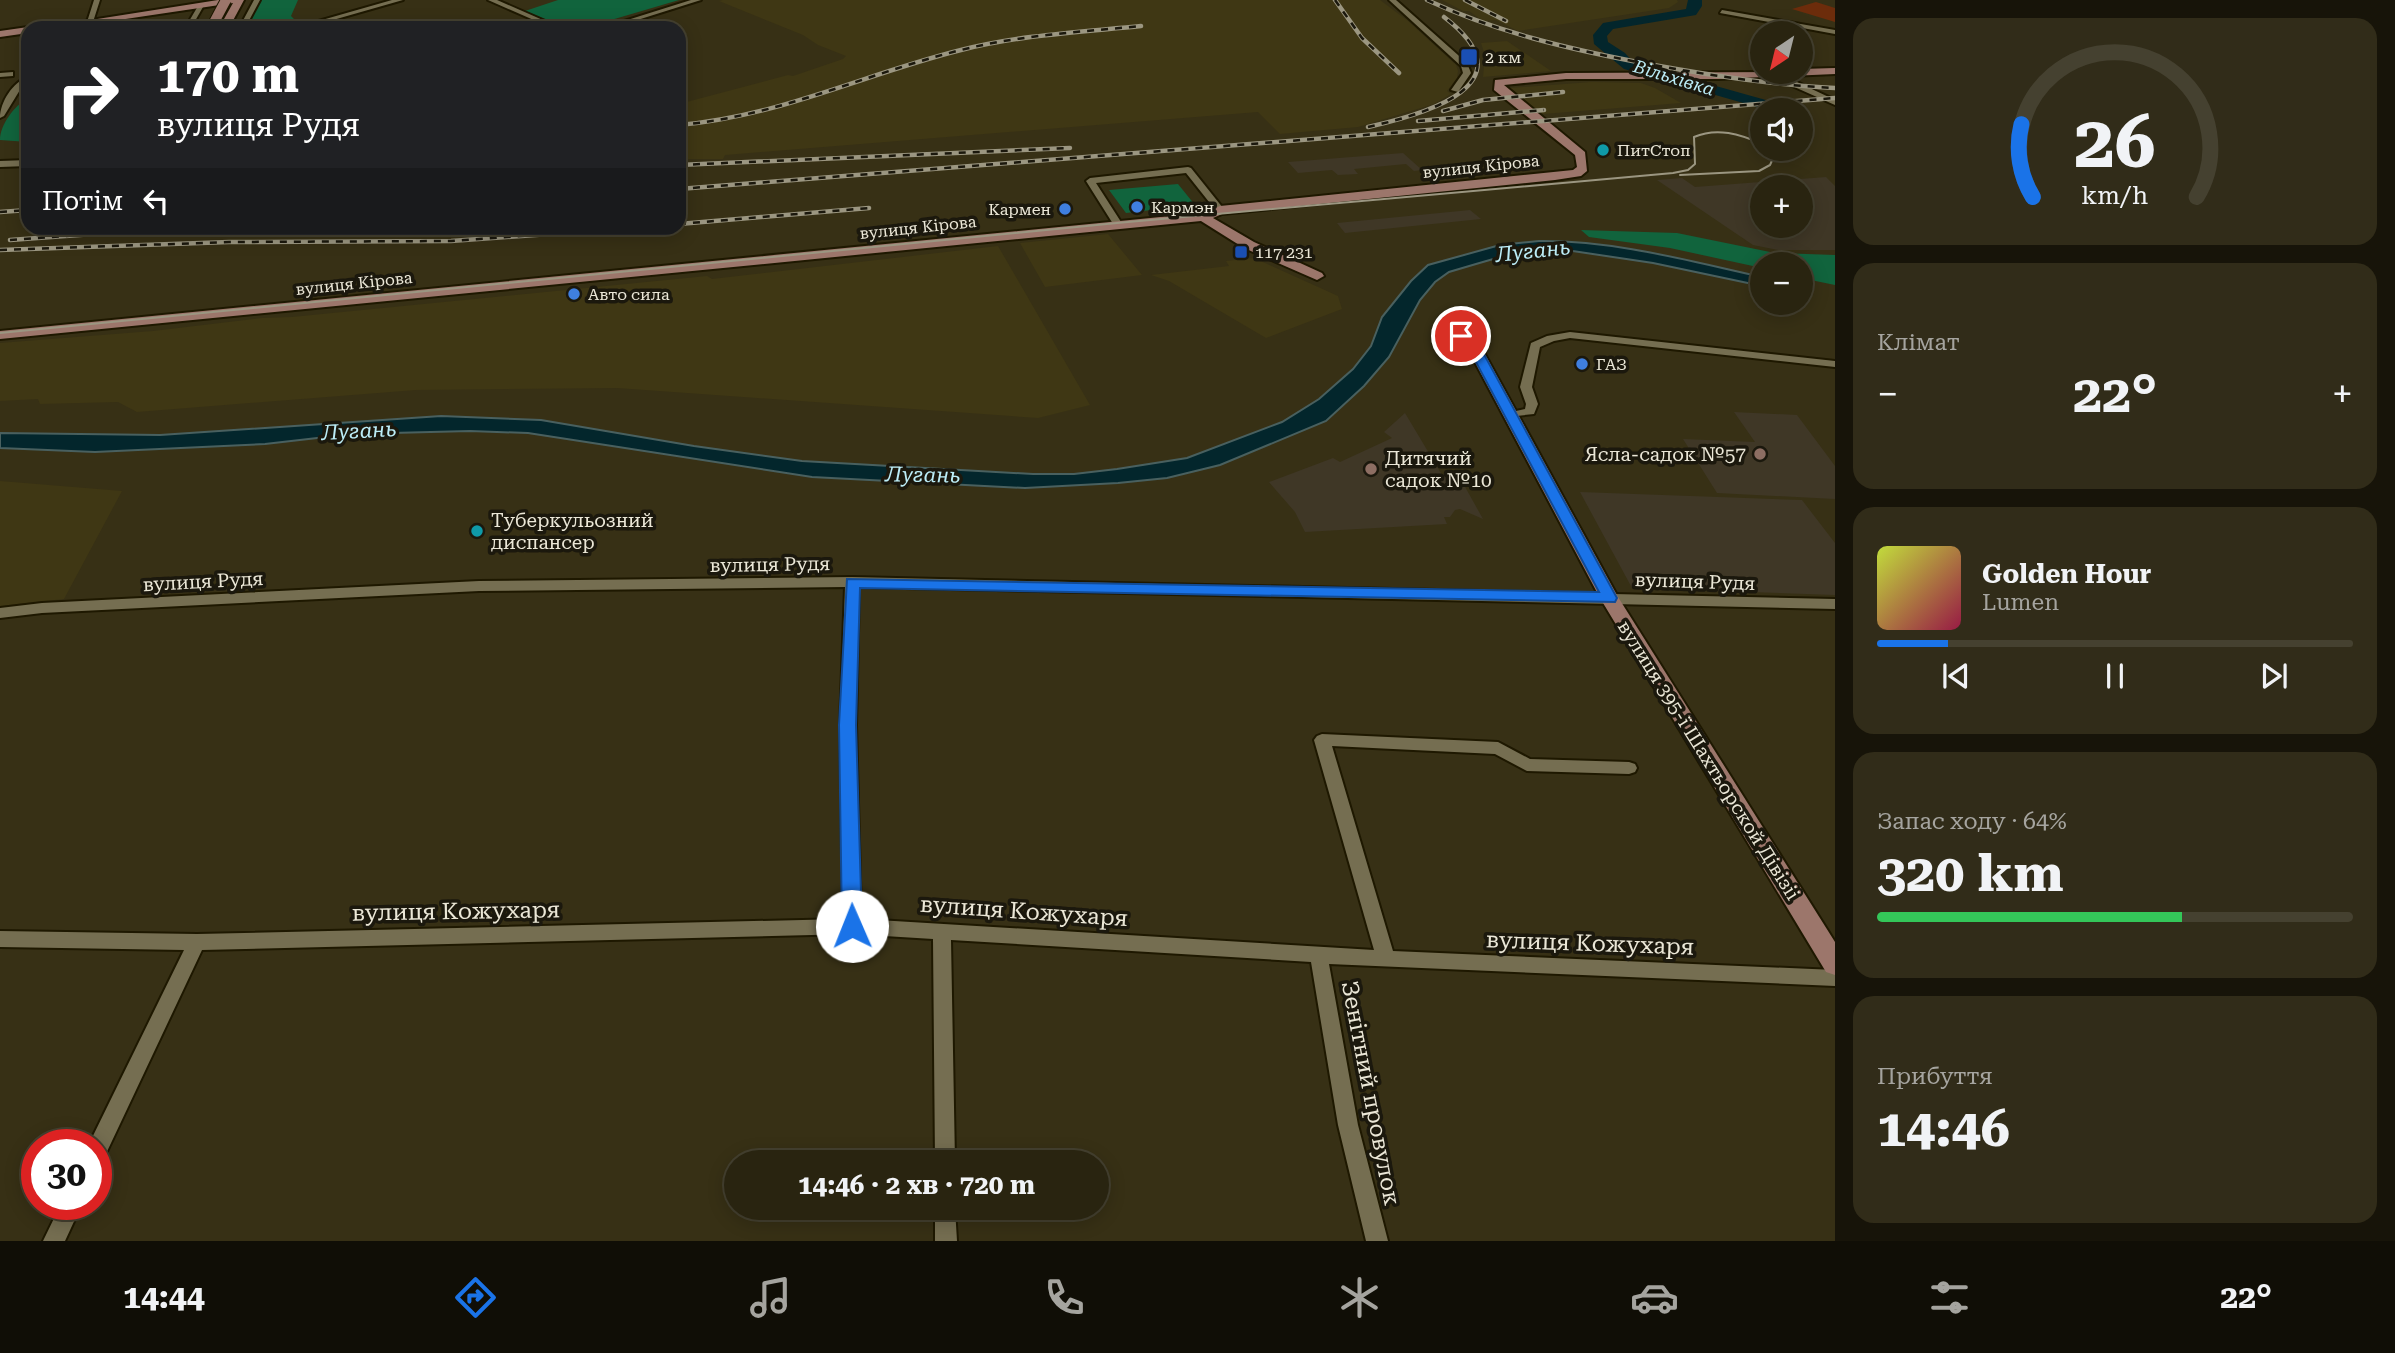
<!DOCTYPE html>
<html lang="uk">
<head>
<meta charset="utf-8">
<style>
	body { margin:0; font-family:"Roboto Serif",serif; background:#312c19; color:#f1f3f6; height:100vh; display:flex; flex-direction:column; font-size:26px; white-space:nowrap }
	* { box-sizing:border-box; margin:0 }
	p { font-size:23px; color:#a5a49f }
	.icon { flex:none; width:38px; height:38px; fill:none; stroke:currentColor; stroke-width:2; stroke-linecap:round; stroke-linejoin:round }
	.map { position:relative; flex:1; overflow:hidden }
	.panel { display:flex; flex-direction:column; gap:18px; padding:18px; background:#171409; width:560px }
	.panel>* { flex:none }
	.hud { position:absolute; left:21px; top:21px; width:665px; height:214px; border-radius:21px; box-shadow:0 4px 18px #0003,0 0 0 2px #454130; background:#202124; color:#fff; overflow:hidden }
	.needle { width:46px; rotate:215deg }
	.tools { position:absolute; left:1750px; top:21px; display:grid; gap:14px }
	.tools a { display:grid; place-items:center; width:63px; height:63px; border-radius:50%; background:#292410; box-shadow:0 4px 18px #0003,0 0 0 2px #454130; font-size:35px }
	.speed { position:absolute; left:21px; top:1129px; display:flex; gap:14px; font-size:35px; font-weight:700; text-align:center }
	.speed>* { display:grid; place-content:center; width:91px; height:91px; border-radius:50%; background:#292410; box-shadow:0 4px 18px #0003,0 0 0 2px #454130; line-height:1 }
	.speed .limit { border:10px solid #d22; background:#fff; color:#111 }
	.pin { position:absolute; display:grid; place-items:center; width:60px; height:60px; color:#fff; margin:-30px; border:4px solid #fff; border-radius:50%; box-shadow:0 2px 7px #0007 }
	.me { position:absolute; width:77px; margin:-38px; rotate:359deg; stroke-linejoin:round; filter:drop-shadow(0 0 5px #0008) }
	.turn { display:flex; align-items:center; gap:24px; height:147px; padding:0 21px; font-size:32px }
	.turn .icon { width:91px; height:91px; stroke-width:2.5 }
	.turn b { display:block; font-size:49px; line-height:60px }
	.then { display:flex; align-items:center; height:66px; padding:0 21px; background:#0003; gap:14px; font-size:26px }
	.big { font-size:52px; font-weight:700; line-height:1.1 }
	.panel .widget { flex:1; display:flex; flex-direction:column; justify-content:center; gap:10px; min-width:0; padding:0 24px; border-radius:21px; background:#312c19 }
	.panel .dial { align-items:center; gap:0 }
	.dial svg { height:182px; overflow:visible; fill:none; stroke:#454130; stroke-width:7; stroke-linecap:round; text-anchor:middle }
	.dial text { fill:#f1f3f6; stroke:none }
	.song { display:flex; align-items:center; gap:21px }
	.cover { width:84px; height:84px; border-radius:10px; background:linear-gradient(135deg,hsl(70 70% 55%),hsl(340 70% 35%)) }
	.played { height:7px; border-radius:4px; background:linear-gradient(90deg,#1a73e8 15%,#454130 15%) }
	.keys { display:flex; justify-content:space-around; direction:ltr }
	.heat { display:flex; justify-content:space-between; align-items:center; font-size:38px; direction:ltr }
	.charge { height:10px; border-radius:5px; background:linear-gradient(90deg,#34c759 64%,#454130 0) }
	.trip { position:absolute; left:724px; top:1150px; width:385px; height:70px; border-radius:35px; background:#292410; box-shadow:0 4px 18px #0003,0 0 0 2px #454130; font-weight:700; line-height:70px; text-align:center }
	.menu { display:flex; height:112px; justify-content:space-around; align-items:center; background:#100e06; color:#a5a49f }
	.menu .icon { width:49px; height:49px }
	.menu .active { color:#1a73e8 }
	.menu b { font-size:32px; color:#f1f3f6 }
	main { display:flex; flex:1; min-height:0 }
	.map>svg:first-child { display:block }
	.built { fill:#3f3714 }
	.education { fill:#3f3726; fill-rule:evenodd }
	.green { fill:#11643d }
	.water { fill:#03262c; stroke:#49605f; stroke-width:2 }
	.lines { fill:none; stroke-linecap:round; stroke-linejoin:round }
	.river { fill:#03262c; fill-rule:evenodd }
	.building { fill:#6c2c0b }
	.street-casing { stroke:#1e1800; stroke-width:4 }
	.secondary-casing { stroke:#1e1800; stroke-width:4 }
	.street { fill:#756e51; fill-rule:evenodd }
	.secondary { fill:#9c766b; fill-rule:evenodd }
	.tram { stroke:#9b9681; stroke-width:2 }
	.rail-casing { stroke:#9b9681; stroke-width:4.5 }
	.rail { stroke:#1b180d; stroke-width:2.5; stroke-dasharray:7; stroke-linecap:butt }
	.secondary-bridge-casing { stroke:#1e1800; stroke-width:12; stroke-linecap:butt }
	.secondary-bridge { stroke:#9c766b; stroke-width:10 }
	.route { fill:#1a73e8; stroke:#114b97; stroke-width:2 }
	.transit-dot { fill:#1a4fb4; stroke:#1b180d; stroke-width:2.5 }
	.culture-dot { fill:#0f9aa8; stroke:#1b180d; stroke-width:2.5 }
	.shop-dot { fill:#3f7fe0; stroke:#1b180d; stroke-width:2.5 }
	.education-dot { fill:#8d6e63; stroke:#1b180d; stroke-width:2.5 }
	.labels { text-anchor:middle; stroke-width:7; stroke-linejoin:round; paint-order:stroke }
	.far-poi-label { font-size:16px; fill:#ebe7d7; stroke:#1b180d; text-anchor:start }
	.far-street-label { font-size:16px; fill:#ebe7d7; stroke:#1b180d }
	.far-water-label { font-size:18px; font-style:italic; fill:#bcedf7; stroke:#1b180d }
	.poi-label { font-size:19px; fill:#ebe7d7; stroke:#1b180d; text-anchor:start }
	.street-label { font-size:19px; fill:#ebe7d7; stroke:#1b180d }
	.water-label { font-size:21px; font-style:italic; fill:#bcedf7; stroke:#1b180d }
	.near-street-label { font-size:23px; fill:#ebe7d7; stroke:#1b180d }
</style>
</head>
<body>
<main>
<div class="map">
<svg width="1835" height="1241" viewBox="0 0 1835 1241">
	<rect width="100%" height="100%" fill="#373015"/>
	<path class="built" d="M723 0H1380L1408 21 1456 65 1458 71 1457 78 1447 91 1451 94 1434 104 1358 127 1280 134 1258 112 725 155 723 159H679V104L788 75 793 76 843 59 846 56 818 45 803 35 719 1Z
		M1442 0H1677L1678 2 1669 8 1518 31 1496 20 1483 21 1469 11H1463Z
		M1507 41 1551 71 1483 77 1485 55 1481 43Z
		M1592 82 1641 83 1655 88 1681 103 1543 114 1509 88Z
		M1108 234 1142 275 1045 287 1020 243Z
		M998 246 1090 405 1038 418 617 388 416 390 137 412 118 402 40 404 38 399 0 401V343L153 331 262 318 292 317 707 276 712 279Z
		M1254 258 1338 296 1342 309 1266 338 1169 281 1151 275 1229 266 1226 261Z
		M0 481 122 491 64 599 0 606Z"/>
	<path class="education" d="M1403 153 1422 170 1414 171 1406 164 1354 169 1358 174 1338 175 1332 170 1298 173 1288 162Z
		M1826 177 1835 186V250H1778L1753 245 1657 180 1682 178 1695 187ZM1801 187V226H1762V187Z
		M1470 210 1481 219 1345 233 1337 223Z
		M1734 412 1797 415 1835 466V499L1717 493 1683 439 1755 442Z
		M1405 413 1442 475 1459 476 1483 519 1460 509 1455 510 1450 517H1444L1447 524 1305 532 1295 512 1269 482 1333 458 1340 462 1392 438 1384 432Z
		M1580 492 1802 500 1835 543V595L1632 588Z"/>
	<path class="green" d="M261 0H298L291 16 300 25 289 28H247Z
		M558 0H679L584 28H568L525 11Z
		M28 98V142L0 140C0 125 14 106 28 98Z
		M1178 184 1195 205 1126 213 1109 190Z
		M1581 230 1677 233 1775 253 1835 255V285L1801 278V264H1762V268L1670 248 1589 237Z"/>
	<path class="water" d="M1539 241C1614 240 1689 261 1762 277V286L1653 263 1566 250 1507 255 1476 264 1449 272 1435 282 1420 300 1389 357 1364 386 1326 421 1220 465 1167 478 1118 483 1025 488 812 477 528 433 470 431 352 434 265 444 95 452 0 448V433L160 435 441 416 541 420 694 446 802 461 1033 474H1074L1117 469 1187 458 1282 422 1319 399 1353 369 1371 346 1382 317 1411 281 1428 265 1500 245Z"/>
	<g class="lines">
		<path class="river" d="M1688 0H1702V6L1696 15 1613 29 1607 36 1608 42 1625 53 1634 63 1791 107 1793 110H1768L1624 69 1594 44 1593 35 1603 23 1686 9Z"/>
	</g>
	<path class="building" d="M1816 2 1835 8V22L1792 9Z"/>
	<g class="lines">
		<g class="street-casing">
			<path id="street" d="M94 0H100L93 22 90 24 87 22Z
				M254 0H260L245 28H239Z
				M392 0H403L305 28H294Z
				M488 0H497L561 28H552Z
				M691 0H701L612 28H602Z
				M1389 0H1396L1467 63 1471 73 1458 92 1451 90 1463 73 1461 66Z
				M198 6 203 7 191 28H185Z
				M1722 10 1835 30V34L1720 13Z
				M13 72V76L0 77V73Z
				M1772 73H1778L1835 100V105L1772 77Z
				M28 77V82L23 85 4 116 0 118C0 102 13 82 28 77Z
				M28 160V166L0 167V161Z
				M1188 167 1191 168 1223 208V212H1217L1186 173 1096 183 1123 225 1118 228 1115 227 1086 181 1090 178Z
				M1570 332 1835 361V367L1570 338 1554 341 1540 347 1532 387 1538 404 1534 414 1507 417V413L1525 409 1526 404 1520 387 1531 343 1547 336Z
				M852 577 1835 599V609L859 587 856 725 861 919 1374 950 1314 740 1317 736 1322 734 1498 742 1530 759 1629 762 1635 764 1637 768 1635 772 1629 774 1527 771 1495 754 1332 746 1393 951 1835 970V986L1329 964 1358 1125 1388 1241H1366L1338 1125 1311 962 951 940 955 1162H935L933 939 852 934 202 950 103 1160 96 1163V1144H89L184 950 0 947V931L197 934 843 919 840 725 845 587 479 591 42 613 0 618V608L42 603 479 581Z
				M61 1204H82L65 1241H43Z
				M935 1208H955L957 1241H935Z"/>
		</g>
		<g class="secondary-casing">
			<path id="secondary" d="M218 0H244L229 28H219L233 3 65 28H40Z
				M28 27 31 28H28V33L0 37V31Z
				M1835 68V74L1718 79H1566L1504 85 1585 152 1587 171 1581 176 1555 180 1222 214 1213 218 1254 242 1322 273 1324 276 1317 280 1244 248 1201 221 0 339V331L1201 213 1220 206 1573 170 1577 167 1575 155 1494 90 1495 80 1566 73 1801 72V69Z
				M1461 332 1481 347 1618 597 1835 942V975L1826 972 1600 598 1468 349 1454 336Z"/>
		</g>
		<use href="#street" class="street"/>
		<use href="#secondary" class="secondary"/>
		<path class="tram" d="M1680 175 1759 171 1770 165 1775 154 1769 149
			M0 333 1117 223 1673 173 1688 170 1695 164 1694 137C1717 127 1740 134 1762 144"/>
		<g class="rail-casing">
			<path id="rail" d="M1335 0 1362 38 1399 73
				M1427 0C1496 32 1568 49 1643 63 1707 75 1770 85 1835 88
				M1465 0 1506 21
				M1443 111 1483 100 1563 92
				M1418 121 1544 110
				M679 125C781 116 864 74 961 50 1020 35 1081 32 1141 26
				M1368 127C1426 114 1532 84 1444 17
				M679 165 1070 148
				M679 189 1835 98
				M0 212 28 210
				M679 224 869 208
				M10 240 177 228
				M0 250 229 242 451 241 633 228"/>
		</g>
		<use href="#rail" class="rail"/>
		<g class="secondary-bridge-casing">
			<path id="secondary-bridge" d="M211 28 226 0"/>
		</g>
		<use href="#secondary-bridge" class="secondary-bridge"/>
	</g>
	<path class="route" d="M1461 333 1480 347 1617 598 1615 602 860 588 856 725 862 926 859 932 852 935 844 932 842 926 839 725 847 579 1599 592 1469 349 1455 336Z"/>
	<g class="transit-dot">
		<rect x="1460" y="48" width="18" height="18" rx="3.5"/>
		<rect x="1234" y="245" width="14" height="14" rx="3.5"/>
	</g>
	<g class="culture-dot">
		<circle cx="1603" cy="150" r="7"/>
		<circle cx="477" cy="531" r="7"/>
	</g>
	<g class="shop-dot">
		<circle cx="1137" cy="207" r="7"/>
		<circle cx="1065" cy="209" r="7"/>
		<circle cx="574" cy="294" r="7"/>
		<circle cx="1582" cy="364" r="7"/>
	</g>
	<g class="education-dot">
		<circle cx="1760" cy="454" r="7"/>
		<circle cx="1371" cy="469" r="7"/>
	</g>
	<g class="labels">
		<g class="far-poi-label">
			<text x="1485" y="63">2 км</text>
			<text x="1617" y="156">ПитСтоп</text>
			<text x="1151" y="213">Кармэн</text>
			<text x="1051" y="215" text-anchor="end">Кармен</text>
			<text x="1255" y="258">117 231</text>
			<text x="588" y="300">Авто сила</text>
			<text x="1596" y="370">ГАЗ</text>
		</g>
		<g class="far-street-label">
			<text transform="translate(1481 166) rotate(-6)" y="6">вулиця Кірова</text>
			<text transform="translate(918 227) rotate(-6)" y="6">вулиця Кірова</text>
			<text transform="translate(354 283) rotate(-6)" y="6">вулиця Кірова</text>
		</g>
		<g class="far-water-label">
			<text transform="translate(1674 78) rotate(17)" y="6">Вільхівка</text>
		</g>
		<g class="poi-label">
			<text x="1746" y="461" text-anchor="end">Ясла-садок №57</text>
			<text x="1385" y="465">Дитячий<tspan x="1385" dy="22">садок №10</tspan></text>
			<text x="491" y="527">Туберкульозний<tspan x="491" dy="22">диспансер</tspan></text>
		</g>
		<g class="street-label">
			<text transform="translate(770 564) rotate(-1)" y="7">вулиця Рудя</text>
			<text transform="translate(203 581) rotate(-3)" y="7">вулиця Рудя</text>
			<text transform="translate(1695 581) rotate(2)" y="7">вулиця Рудя</text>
			<text transform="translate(1709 760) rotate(58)" y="7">вулиця 395-ї Шахтьорской Дівізіі</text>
		</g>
		<g class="water-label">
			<text transform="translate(1533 251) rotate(-6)" y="7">Лугань</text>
			<text transform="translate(359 431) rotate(-3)" y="7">Лугань</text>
			<text transform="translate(923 475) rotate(1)" y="7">Лугань</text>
		</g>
		<g class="near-street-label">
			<text transform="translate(456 911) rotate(-1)" y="8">вулиця Кожухаря</text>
			<text transform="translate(1024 911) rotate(4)" y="8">вулиця Кожухаря</text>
			<text transform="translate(1590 943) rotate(2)" y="8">вулиця Кожухаря</text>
			<text transform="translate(1371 1093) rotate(79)" y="8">Зенітний провулок</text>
		</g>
	</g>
</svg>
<div class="tools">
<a><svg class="needle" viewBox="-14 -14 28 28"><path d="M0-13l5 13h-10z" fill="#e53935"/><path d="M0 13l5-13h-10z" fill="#a5a49f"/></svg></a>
<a><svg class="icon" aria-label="sound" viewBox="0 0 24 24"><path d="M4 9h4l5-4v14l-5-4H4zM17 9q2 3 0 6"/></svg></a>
<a>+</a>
<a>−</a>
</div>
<div class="speed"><div class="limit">30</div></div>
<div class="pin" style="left:1461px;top:336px;background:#d93025"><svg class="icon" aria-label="arrive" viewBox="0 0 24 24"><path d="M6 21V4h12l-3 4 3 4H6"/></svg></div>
<svg class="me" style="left:852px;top:926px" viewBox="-20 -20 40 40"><circle r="19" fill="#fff"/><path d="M0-13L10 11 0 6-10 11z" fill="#1a73e8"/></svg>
<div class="trip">14:46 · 2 хв · 720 m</div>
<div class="hud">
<div class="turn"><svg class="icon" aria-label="right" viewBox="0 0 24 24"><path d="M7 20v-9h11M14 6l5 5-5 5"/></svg><div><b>170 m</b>вулиця Рудя</div></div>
<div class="then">Потім<svg class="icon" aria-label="left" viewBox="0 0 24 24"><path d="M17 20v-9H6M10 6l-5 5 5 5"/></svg></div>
</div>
</div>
<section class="panel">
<div class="widget dial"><svg viewBox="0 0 100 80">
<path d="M14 69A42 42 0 1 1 86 69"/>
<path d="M14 69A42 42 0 0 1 9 37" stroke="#1a73e8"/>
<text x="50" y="56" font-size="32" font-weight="700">26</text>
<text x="50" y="72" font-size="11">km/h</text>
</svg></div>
<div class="widget"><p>Клімат</p>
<div class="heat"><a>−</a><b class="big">22°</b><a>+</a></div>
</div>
<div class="widget">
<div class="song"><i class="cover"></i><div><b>Golden Hour</b><p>Lumen</p></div></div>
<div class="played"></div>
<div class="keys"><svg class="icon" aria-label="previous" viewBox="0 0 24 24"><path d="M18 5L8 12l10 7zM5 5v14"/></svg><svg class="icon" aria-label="pause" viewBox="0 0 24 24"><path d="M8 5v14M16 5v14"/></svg><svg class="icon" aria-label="next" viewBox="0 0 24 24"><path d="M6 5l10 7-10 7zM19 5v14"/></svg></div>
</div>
<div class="widget"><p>Запас ходу · 64%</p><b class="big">320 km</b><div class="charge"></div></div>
<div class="widget"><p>Прибуття</p><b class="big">14:46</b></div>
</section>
</main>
<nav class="menu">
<b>14:44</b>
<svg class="icon active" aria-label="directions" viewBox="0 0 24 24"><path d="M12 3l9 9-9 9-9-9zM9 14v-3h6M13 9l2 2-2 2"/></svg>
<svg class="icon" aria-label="music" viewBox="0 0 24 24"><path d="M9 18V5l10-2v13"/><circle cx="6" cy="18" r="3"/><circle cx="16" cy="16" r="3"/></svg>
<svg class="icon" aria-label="phone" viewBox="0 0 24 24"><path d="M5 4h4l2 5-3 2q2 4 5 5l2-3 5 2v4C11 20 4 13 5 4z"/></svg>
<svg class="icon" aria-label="climate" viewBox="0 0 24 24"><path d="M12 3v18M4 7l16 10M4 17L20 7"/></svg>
<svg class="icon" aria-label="car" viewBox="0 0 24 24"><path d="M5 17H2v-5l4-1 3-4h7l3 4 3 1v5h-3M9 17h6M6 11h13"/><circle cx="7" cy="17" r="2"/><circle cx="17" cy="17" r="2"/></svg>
<svg class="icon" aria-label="filters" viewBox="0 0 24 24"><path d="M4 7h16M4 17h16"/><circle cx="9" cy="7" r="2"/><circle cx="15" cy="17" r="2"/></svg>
<b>22°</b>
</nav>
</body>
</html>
